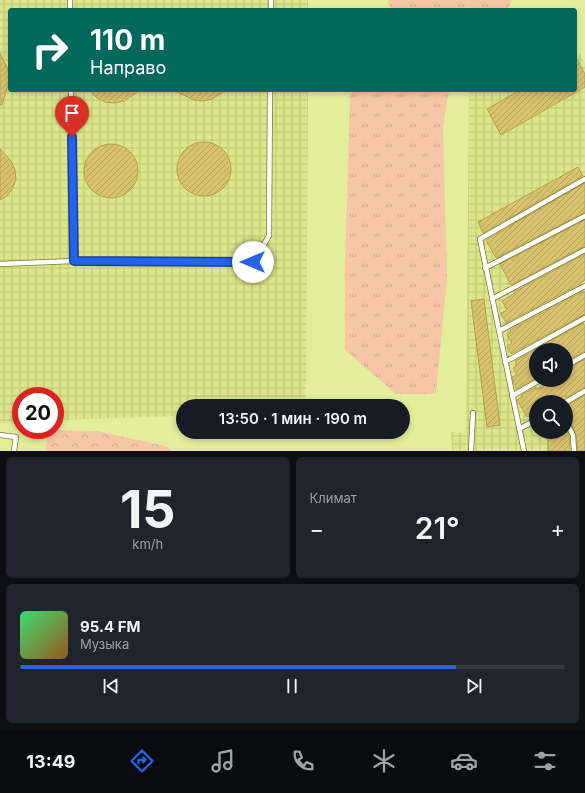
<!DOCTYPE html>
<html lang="ru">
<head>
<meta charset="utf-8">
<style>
	body { margin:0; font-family:Inter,sans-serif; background:#20242c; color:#f1f3f6; height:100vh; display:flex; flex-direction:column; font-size:15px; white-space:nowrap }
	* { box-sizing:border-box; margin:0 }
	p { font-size:13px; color:#9ea1a6 }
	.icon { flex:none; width:22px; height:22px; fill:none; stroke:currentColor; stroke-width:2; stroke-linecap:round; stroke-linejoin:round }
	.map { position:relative; height:451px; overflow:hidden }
	.details { display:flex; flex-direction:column; gap:6px; padding:6px; background:#0d0f14; flex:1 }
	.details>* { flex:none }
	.banner { position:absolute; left:8px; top:8px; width:569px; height:84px; border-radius:4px; box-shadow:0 2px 6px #0003; background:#00695c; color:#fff; overflow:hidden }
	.tools { position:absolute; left:529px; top:343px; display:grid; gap:8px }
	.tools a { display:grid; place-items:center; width:44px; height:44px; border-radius:50%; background:#171b24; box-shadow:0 2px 6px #0003; font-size:20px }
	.speed { position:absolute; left:12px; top:387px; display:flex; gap:8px; font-size:20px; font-weight:700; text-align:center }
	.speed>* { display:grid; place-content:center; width:52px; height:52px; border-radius:50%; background:#171b24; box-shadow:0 2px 6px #0003; line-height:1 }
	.speed .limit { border:6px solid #d22; background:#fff; color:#111 }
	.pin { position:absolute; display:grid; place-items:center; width:34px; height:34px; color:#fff; margin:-41px -17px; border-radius:50% 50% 50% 0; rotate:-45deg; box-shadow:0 0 4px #0007 }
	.pin .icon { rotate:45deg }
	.me { position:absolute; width:44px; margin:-22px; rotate:270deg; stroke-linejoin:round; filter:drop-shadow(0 0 3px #0008) }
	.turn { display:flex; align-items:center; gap:14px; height:84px; padding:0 16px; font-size:18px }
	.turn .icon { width:52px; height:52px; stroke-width:2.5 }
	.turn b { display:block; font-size:28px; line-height:34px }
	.big { font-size:30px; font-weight:600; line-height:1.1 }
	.details .card { flex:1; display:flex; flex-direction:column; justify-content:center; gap:6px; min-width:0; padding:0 14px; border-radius:6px; background:#20242c }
	.details .dial { align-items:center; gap:0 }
	.dial b { font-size:52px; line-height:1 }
	.song { display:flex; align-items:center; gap:12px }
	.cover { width:48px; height:48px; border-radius:6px; background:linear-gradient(135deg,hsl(140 70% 55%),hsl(30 70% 35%)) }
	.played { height:4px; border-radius:2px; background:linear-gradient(90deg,#2563eb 80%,#363941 80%) }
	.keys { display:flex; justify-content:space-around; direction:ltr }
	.heat { display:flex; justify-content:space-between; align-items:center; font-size:22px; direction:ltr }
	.details .tiles { flex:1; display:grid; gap:6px; grid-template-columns:1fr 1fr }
	.card:last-child { grid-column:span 2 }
	.trip { position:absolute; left:176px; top:399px; width:234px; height:40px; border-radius:20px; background:#171b24; box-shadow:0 2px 6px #0003; font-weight:600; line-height:40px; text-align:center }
	.menu { display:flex; height:64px; justify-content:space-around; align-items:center; background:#090b0e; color:#9ea1a6 }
	.menu .icon { width:28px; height:28px }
	.menu .on { color:#2563eb }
	.menu b { font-size:18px; color:#f1f3f6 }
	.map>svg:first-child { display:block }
	.industrial { fill:url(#industrial-grid); fill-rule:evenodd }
	.grass { fill:url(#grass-tufts) }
	.forest { fill:url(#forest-crowns) }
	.building { fill:url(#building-hatch); stroke:#b7a04e }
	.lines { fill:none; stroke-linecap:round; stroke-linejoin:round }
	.service-casing { stroke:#767d2b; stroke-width:6 }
	.service { stroke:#fff; stroke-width:4.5 }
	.route-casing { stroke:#184099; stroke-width:10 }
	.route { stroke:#2563eb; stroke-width:7 }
</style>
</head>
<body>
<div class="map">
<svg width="585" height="451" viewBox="0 0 585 451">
	<defs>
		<pattern id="industrial-grid" width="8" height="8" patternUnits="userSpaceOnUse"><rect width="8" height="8" fill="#dce78b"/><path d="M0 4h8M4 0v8" fill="none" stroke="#bcc676"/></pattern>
		<pattern id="grass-tufts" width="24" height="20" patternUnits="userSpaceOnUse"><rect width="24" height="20" fill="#f7c6a6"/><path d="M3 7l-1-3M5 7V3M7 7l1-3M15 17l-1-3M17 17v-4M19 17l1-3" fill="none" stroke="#d3aa8d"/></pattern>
		<pattern id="forest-crowns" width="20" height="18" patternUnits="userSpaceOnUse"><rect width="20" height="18" fill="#f7c6a6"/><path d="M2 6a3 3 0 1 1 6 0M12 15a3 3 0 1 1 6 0" fill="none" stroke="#d3aa8d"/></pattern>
		<pattern id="building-hatch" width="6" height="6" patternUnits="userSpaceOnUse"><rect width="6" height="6" fill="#d8c16f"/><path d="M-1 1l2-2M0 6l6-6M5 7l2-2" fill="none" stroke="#b9a65e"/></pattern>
	</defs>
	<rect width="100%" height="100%" fill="#e3ee9b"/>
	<path class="industrial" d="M0 0H308V10H10V90H308L306 406H183V416L55 420V396H21V422L0 423Z
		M580 53 585 64V451H452L451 432 466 433 469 90H575V54ZM536 350H566V380H536ZM536 402H566V432H536Z"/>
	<path class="grass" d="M388 0H512L507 10H494L465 7 464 10H391Z
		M353 90H449L443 128 447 278 436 394H396L345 350V268L350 96Z"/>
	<path class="forest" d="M49 430 98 431 165 446 173 451H45Z"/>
	<path class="building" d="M0 53 9 72V82L2 105H0Z
		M575 56 585 74V87L501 135 487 109 520 90H575Z
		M89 90H140L124 101 114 103 105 102 97 98Z
		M173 90H226L212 99 203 101 194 100Z
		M177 169a27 27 0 1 1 54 0a27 27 0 1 1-54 0Z
		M84 171a27 27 0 1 1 54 0a27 27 0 1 1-54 0Z
		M0 149 11 161 15 170 16 179 13 188 7 196 0 200Z
		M578 167 583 176 483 233 478 222Z
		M585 183V212L496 258 486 240Z
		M585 220V246L511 285 500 264Z
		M585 254V280L580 283V284L506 323 501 313 507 310 502 301 515 293 514 292Z
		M584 291 585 293V314L511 354 507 346 512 343 507 335 511 332 510 330Z
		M484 299 500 425 487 427 471 301Z
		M583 323 585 327V351L566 362V350H536V378L517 389 513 382 512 377 517 375 513 368 517 365 515 361Z
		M585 359V387L566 398V395L554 402H536V412L527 417 517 400 522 397 521 395 536 387V390L554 380H566V370Z
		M585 395V451H578L576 434 569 420 566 418V406Z
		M566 430 569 436 570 451H548V441L543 432H566Z"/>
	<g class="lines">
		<g class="service-casing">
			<path id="service" d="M70 0V10
				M271 10V0
				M71 90 74 261
				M0 264 74 261 253 262 269 236 270 90
				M485 268 585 216
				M492 299 585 250
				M499 331 585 286
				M505 362 585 318
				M566 366 585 355
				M512 396 540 380
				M566 402 585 391
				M566 422 573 435 574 451
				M519 429 536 420
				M0 435 16 437 14 451
				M471 451 473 413
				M524 451 480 239 585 179"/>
		</g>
		<use href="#service" class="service"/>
	</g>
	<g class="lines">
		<g class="route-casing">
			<path id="route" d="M72 137 74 261 253 262"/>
		</g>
		<use href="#route" class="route"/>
	</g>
</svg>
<div class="tools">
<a><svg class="icon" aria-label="sound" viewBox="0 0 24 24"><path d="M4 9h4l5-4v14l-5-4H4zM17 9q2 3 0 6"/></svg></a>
<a><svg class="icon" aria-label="search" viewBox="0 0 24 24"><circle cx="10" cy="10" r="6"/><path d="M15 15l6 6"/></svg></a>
</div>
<div class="speed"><div class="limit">20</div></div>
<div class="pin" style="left:72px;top:137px;background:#d93025"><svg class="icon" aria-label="arrive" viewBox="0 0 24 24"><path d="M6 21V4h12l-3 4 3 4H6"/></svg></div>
<svg class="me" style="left:253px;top:262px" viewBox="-20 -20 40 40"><circle r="19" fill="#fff"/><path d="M0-13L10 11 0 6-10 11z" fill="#2563eb"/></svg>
<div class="trip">13:50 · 1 мин · 190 m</div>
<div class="banner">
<div class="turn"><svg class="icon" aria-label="right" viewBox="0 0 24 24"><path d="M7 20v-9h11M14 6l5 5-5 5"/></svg><div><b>110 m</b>Направо</div></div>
</div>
</div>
<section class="details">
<div class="tiles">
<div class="card dial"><b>15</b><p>km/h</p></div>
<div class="card"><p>Климат</p>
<div class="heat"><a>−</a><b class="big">21°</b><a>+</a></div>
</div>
<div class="card">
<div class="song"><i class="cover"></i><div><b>95.4 FM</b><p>Музыка</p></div></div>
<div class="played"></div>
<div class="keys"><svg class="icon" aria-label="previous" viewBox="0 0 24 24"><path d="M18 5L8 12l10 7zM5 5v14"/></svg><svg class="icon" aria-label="pause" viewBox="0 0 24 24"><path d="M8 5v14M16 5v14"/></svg><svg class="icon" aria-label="next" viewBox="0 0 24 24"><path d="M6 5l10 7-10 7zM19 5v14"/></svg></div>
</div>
</div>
</section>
<nav class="menu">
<b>13:49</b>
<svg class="icon on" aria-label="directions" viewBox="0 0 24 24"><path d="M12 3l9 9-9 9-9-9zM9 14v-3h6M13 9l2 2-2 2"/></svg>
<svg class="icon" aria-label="music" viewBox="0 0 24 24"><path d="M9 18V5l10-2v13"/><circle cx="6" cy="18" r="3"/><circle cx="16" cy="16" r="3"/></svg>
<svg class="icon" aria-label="phone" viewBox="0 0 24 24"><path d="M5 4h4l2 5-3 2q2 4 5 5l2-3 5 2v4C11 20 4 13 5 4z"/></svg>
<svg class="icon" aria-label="climate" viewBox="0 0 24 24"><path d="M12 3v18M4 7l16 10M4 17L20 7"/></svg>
<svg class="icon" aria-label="car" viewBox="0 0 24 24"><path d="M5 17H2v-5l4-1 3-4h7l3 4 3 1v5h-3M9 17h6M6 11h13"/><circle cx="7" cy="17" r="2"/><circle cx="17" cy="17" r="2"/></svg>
<svg class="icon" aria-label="filters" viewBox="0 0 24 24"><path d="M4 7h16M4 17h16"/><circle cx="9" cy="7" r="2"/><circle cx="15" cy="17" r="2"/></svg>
</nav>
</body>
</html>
